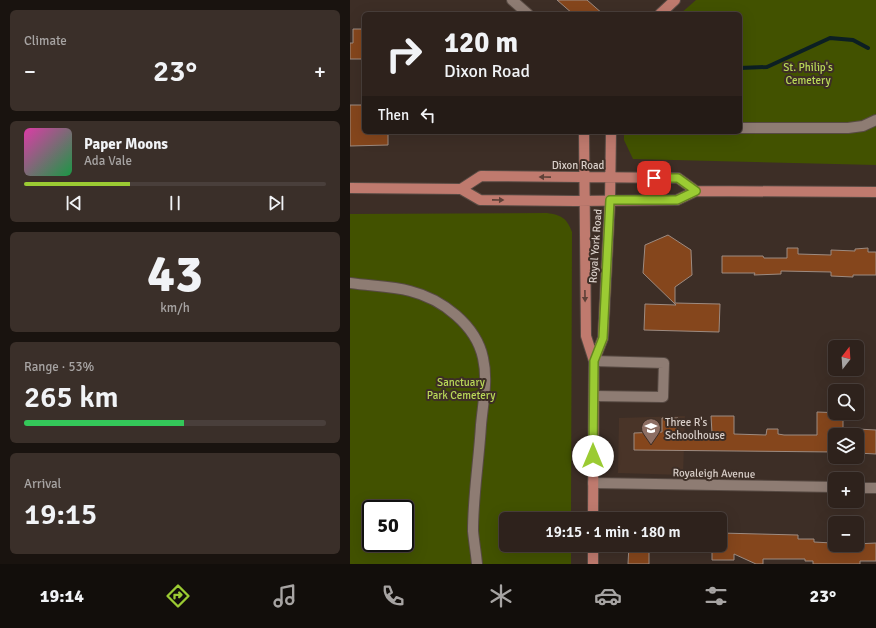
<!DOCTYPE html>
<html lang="en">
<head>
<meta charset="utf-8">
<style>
	body { margin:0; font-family:Signika,sans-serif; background:#3a2f29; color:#f1f3f6; height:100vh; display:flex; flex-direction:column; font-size:15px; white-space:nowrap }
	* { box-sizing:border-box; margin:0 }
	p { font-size:13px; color:#a7a4a3 }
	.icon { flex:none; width:22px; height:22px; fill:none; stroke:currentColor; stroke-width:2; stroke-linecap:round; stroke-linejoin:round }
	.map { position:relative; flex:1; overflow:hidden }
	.details { display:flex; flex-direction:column; gap:10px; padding:10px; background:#19130f; width:350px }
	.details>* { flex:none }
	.top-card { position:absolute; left:12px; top:12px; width:380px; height:122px; border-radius:6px; box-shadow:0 4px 16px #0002,0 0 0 1px #493f3b; background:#2e221c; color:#f1f3f6; overflow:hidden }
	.needle { width:26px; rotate:17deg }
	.buttons { position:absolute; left:478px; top:340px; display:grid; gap:8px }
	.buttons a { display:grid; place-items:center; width:36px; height:36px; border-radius:6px; background:#2e221c; box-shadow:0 4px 16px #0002,0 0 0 1px #493f3b; font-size:20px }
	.speed { position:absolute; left:12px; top:500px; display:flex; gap:8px; font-size:20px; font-weight:700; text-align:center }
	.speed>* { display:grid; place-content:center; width:52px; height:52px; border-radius:50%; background:#2e221c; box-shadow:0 4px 16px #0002,0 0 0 1px #493f3b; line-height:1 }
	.speed .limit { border:2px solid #111; border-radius:6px; background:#fff; color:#111 }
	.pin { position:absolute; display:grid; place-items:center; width:34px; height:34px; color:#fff; margin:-17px; border-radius:8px; box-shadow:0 2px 6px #0006 }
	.me { position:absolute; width:44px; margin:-22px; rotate:0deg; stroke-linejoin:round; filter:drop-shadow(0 0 3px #0008) }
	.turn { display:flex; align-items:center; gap:14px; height:84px; padding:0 16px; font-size:18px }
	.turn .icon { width:52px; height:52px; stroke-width:2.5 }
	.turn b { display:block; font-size:28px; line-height:34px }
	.then { display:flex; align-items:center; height:38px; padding:0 16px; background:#0003; gap:8px; font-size:15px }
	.big { font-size:30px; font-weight:600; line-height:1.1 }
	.details .card { flex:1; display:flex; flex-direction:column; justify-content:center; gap:6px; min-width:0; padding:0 14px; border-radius:6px; background:#3a2f29 }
	.details .dial { align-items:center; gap:0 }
	.dial b { font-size:52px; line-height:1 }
	.song { display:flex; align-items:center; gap:12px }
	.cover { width:48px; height:48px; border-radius:6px; background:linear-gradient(135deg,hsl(320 70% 55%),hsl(140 70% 35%)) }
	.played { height:4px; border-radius:2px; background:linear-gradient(90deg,#9bcb33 35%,#493f3b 35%) }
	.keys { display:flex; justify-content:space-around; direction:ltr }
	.heat { display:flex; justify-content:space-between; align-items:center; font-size:22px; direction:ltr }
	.charge { height:6px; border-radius:3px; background:linear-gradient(90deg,#34c759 53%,#493f3b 0) }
	.trip { position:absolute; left:149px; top:512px; width:228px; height:40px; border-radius:6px; background:#2e221c; box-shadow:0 4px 16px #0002,0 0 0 1px #493f3b; font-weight:600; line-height:40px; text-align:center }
	.menu { display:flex; height:64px; justify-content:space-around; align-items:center; background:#120e0b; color:#a7a4a3 }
	.menu .icon { width:28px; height:28px }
	.menu .on { color:#9bcb33 }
	.menu b { font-size:18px; color:#f1f3f6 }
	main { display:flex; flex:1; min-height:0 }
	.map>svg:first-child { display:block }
	.built { fill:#493428 }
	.green { fill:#425200; fill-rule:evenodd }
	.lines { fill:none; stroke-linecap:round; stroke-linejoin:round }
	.stream { stroke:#0c1f23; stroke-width:4 }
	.building { fill:#85461c; stroke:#9d8b81 }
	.minor-casing { stroke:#574a43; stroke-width:12 }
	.major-casing { stroke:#574a43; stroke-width:12 }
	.minor { stroke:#8e7c73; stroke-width:10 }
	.major { stroke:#bf7a6e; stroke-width:10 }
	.oneway { fill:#5e4138 }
	.route-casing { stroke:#658421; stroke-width:10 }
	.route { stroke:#9bcb33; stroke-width:7 }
	.labels { text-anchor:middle; stroke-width:4; stroke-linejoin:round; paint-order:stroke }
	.park-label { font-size:11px; fill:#b9d858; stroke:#3d2e26 }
	.street-label { font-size:11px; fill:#d9cfc9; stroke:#3d2e26 }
	.poi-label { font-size:11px; fill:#d9cfc9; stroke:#3d2e26; text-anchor:start }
</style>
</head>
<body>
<main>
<section class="details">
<div class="card"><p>Climate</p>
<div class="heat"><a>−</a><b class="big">23°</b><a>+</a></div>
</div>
<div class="card">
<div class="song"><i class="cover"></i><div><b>Paper Moons</b><p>Ada Vale</p></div></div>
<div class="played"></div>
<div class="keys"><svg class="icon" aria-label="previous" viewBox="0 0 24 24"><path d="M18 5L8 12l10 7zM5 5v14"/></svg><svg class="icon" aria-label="pause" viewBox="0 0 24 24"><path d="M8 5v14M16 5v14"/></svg><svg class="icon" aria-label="next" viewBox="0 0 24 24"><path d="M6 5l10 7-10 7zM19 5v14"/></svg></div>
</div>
<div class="card dial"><b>43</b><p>km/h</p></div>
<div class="card"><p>Range · 53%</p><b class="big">265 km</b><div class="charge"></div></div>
<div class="card"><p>Arrival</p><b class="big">19:15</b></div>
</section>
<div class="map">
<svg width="526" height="564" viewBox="0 0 526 564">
	<rect width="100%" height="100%" fill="#3d2e26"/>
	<path class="built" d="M335 416 333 475 268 473 269 418Z"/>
	<path class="green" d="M346 0H526V165L283 159 274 140V132H390V14H330Z
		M197 213C211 215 217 218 222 232L221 519H156V545H221V564H0V214ZM21 509H55V543H21Z"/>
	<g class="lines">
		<path class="stream" d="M390 68 417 67 480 38 503 40 518 48"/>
	</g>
	<path class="building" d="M207 0H237L253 14H223Z
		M3 29H14V59H0V43H3Z
		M0 105H13V132H38V145L0 146Z
		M318 235 341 250 342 275 325 287V303L370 304 369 332 294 330 295 304 326 305 293 273 295 245Z
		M437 248H448V254L481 255V250L505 251V249L518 248V252H526V275H503V277L481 276V272L431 271V274L404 275 405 273H372V256H413L414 258H437Z
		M467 412 493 413V435H485V452L284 450V433L312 432V418H328V433H362L361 416H384V434L416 435 417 429H428V434L434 435H467Z
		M507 429 526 430V454L507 453Z
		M370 533 448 535V539H464V542L482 543V545L526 543V561H510V564H463V561H455V559H413V564H406L384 554V560H362V545H370Z
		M279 545H293V549H299V564H278Z"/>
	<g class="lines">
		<g class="minor-casing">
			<path id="minor" d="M162 0 178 14
				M390 128H498L513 126 526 120
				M0 283C19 286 41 286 60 291 92 299 126 325 133 358 138 380 133 403 131 425 129 460 123 495 123 531 124 542 126 553 127 564
				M244 396 313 397 314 363 244 361
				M243 483 485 487
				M507 488H526"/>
		</g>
		<g class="major-casing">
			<path id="major" d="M310 14 325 0
				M234 132 236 336 244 361 243 519
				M0 188 111 189 130 200 225 201 327 200 346 191 526 192
				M111 189 131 176 328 178 346 191
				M244 361 253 338 260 200 261 132
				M243 564V545"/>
		</g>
		<use href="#minor" class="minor"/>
		<use href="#major" class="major"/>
	</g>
	<defs><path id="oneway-solid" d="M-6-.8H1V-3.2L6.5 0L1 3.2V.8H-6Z"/></defs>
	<g class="oneway">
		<use href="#oneway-solid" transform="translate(195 177) rotate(-179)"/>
		<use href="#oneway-solid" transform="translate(148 200) rotate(1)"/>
		<use href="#oneway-solid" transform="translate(235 296) rotate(89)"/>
	</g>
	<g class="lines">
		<g class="route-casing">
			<path id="route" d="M243 456 244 361 253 338 260 200H327L346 191 328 178H304"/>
		</g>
		<use href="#route" class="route"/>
	</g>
	<defs>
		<g id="school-pin" transform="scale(1)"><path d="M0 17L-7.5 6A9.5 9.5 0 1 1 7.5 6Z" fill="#8d6e63" stroke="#3d2e26"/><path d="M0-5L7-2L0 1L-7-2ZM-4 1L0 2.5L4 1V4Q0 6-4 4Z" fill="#fff"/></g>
	</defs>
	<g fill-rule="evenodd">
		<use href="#school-pin" x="301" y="428"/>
	</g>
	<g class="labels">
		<g class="park-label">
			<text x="458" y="71">St. Philip's<tspan x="458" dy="13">Cemetery</tspan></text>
			<text x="111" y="386">Sanctuary<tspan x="111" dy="13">Park Cemetery</tspan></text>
		</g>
		<g class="street-label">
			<text x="228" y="169">Dixon Road</text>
			<text transform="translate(245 246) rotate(-86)" y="4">Royal York Road</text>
			<text transform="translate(364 473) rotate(1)" y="4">Royaleigh Avenue</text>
		</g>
		<g class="poi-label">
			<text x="315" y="426">Three R's<tspan x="315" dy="13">Schoolhouse</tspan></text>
		</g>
	</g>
</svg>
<div class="buttons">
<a><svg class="needle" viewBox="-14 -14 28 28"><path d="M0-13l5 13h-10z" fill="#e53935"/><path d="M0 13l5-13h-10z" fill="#a7a4a3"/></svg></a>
<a><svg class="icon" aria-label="search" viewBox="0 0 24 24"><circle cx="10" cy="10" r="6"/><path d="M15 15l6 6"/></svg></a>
<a><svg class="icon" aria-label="layers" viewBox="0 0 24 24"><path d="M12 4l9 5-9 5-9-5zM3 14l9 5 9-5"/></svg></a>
<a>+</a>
<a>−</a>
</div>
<div class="speed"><div class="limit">50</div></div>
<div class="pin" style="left:304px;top:178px;background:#d93025"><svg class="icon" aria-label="arrive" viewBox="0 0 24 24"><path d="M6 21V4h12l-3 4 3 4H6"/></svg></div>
<svg class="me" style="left:243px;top:456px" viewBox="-20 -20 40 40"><circle r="19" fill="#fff"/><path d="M0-13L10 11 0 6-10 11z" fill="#9bcb33"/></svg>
<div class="trip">19:15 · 1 min · 180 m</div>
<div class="top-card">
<div class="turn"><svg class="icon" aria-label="right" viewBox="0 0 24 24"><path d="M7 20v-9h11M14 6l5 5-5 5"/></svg><div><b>120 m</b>Dixon Road</div></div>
<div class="then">Then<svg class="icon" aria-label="left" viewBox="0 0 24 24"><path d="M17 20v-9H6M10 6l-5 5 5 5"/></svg></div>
</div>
</div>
</main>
<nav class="menu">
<b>19:14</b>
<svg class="icon on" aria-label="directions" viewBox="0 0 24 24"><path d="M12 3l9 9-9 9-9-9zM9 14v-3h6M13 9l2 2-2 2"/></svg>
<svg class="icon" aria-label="music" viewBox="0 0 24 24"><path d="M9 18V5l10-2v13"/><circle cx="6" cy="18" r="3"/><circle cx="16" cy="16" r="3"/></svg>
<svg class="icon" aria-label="phone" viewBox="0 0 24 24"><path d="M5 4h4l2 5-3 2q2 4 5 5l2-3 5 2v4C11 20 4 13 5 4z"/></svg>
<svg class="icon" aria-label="climate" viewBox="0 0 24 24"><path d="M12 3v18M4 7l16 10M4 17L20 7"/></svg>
<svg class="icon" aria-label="car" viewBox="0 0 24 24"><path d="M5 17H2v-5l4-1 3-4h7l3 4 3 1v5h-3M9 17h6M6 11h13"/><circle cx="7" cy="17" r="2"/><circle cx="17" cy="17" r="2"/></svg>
<svg class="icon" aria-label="filters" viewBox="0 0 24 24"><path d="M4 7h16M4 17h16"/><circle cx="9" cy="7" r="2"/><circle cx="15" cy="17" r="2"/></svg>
<b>23°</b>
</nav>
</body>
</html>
